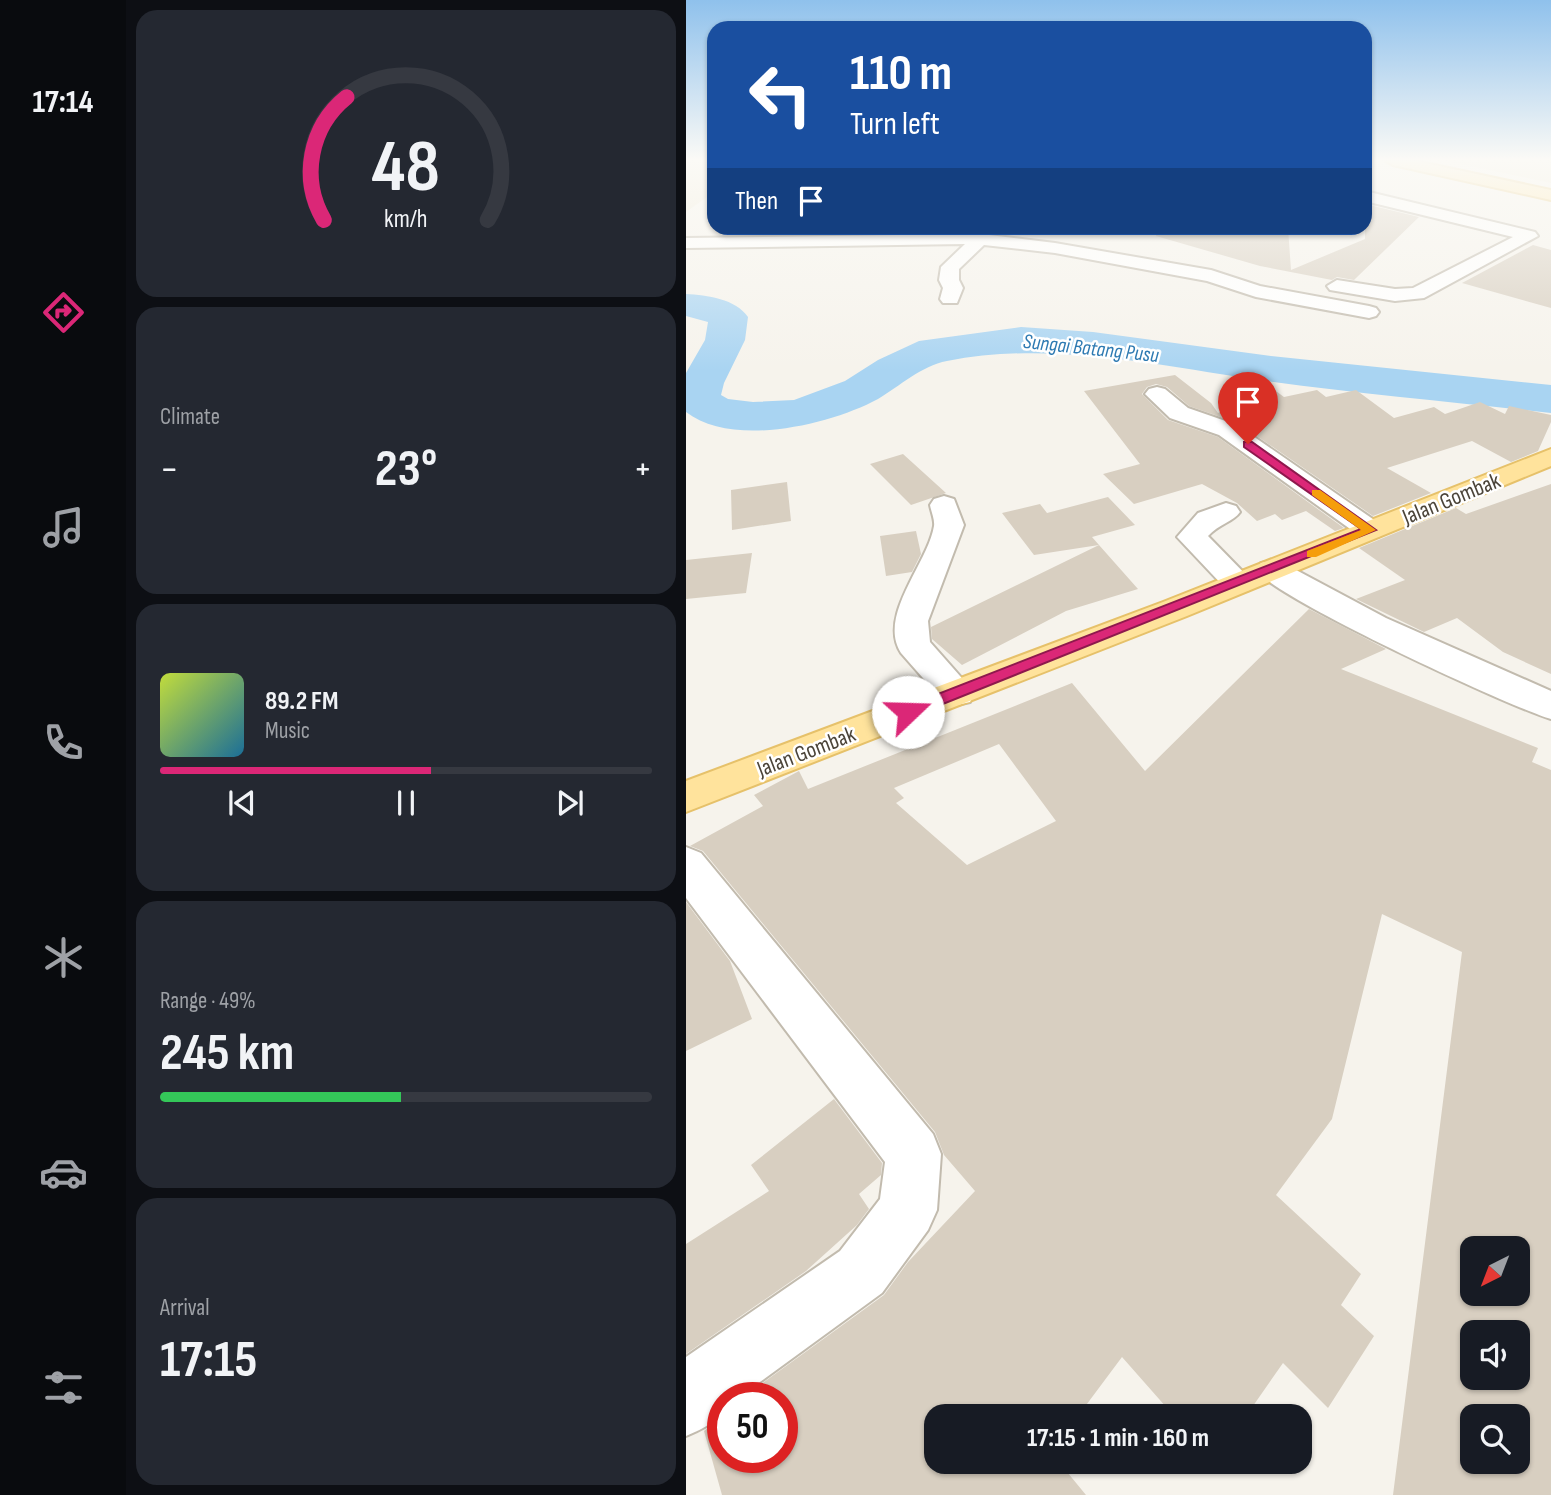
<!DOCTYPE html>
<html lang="en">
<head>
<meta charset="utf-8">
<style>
	body { margin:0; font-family:"Sofia Sans Condensed",sans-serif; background:#242831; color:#f1f3f6; height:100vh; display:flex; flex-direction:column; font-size:26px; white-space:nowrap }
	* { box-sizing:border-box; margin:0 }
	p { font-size:23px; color:#9ea1a6 }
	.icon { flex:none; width:38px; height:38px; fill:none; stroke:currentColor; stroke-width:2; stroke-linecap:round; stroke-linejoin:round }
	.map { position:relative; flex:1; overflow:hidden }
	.side { display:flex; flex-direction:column; gap:10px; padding:10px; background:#0d0f14; width:560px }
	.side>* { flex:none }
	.top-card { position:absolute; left:21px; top:21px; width:665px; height:214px; border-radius:21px; box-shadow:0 2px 5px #0004; background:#1a4fa0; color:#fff; overflow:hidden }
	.needle { width:46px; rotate:222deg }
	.fabs { position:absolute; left:774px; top:1236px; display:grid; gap:14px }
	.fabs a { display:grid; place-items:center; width:70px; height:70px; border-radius:14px; background:#171b24; box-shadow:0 2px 5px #0004; font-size:35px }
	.speed { position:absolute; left:21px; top:1382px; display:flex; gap:14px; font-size:35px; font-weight:700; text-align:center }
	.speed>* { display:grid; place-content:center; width:91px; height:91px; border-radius:50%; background:#171b24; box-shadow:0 2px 5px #0004; line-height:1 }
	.speed .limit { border:10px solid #d22; background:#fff; color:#111 }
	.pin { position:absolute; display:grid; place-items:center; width:60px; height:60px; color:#fff; margin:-72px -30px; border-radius:50% 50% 50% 0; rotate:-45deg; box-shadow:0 0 7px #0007 }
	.pin .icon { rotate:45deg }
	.me { position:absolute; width:77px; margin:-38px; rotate:69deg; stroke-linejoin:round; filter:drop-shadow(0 0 5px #0008) }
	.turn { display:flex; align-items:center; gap:24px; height:147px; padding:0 28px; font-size:32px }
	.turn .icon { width:91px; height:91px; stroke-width:2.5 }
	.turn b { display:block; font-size:49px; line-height:60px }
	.then { display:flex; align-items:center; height:66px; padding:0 28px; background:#0003; gap:14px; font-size:26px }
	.big { font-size:52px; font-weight:700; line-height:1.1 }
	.side .widget { flex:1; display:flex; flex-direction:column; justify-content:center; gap:10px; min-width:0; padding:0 24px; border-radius:21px; background:#242831 }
	.side .dial { align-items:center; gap:0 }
	.dial svg { height:182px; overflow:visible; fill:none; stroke:#363941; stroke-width:7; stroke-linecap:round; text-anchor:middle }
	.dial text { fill:#f1f3f6; stroke:none }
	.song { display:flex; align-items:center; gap:21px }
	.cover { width:84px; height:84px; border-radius:10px; background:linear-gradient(135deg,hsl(70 70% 55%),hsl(200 70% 35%)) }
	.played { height:7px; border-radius:4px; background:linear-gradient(90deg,#db2777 55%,#363941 55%) }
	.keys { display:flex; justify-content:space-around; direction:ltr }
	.heat { display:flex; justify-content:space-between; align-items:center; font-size:38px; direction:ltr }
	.charge { height:10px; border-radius:5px; background:linear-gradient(90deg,#34c759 49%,#363941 0) }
	.trip { position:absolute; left:238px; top:1404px; width:388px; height:70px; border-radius:21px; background:#171b24; box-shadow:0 2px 5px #0004; font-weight:700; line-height:70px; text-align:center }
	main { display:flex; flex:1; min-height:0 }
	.tabs { display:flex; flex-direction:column; width:126px; justify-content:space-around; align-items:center; background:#090b0e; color:#9ea1a6 }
	.tabs .icon { width:49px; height:49px }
	.tabs .current { color:#db2777 }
	.tabs b { font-size:32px; color:#f1f3f6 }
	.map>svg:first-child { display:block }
	.education { fill:#efe8d6 }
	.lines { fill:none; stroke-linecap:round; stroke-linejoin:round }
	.river { fill:#a9d4f2; fill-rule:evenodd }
	.building { fill:#d8cfc1; fill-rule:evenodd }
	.minor-casing { stroke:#c2bbae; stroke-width:4 }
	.major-casing { stroke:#e6c16a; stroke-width:4 }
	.minor { fill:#fff; fill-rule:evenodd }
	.major { fill:#ffe39c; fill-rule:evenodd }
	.route { fill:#db2777; stroke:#8e194d; stroke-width:2 }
	.slow { fill:#f59e0b }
	.labels { text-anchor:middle; stroke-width:5; stroke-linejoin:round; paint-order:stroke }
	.far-water-label { font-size:21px; font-style:italic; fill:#2e7ab2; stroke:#fff }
	.street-label { font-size:23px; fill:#4b4439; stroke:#fff }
</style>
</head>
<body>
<main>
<nav class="tabs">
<b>17:14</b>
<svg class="icon current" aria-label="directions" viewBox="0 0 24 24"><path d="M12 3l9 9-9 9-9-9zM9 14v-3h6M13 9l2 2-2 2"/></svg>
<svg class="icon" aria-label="music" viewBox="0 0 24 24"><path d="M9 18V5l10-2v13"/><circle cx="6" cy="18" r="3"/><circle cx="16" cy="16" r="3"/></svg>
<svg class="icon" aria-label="phone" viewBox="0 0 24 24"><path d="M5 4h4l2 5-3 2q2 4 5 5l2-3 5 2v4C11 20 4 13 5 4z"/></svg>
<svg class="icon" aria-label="climate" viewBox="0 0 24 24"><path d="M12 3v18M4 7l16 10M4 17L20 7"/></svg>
<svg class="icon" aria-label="car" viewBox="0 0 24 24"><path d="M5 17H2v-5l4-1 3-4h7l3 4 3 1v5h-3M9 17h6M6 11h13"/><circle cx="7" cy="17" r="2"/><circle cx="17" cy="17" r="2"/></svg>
<svg class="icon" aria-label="filters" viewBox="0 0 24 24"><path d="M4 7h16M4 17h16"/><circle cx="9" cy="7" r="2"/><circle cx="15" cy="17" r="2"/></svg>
</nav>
<section class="side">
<div class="widget dial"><svg viewBox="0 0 100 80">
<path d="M14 69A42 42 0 1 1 86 69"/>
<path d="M14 69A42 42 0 0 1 24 15" stroke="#db2777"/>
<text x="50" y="56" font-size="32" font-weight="700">48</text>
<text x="50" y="72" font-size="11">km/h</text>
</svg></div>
<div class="widget"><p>Climate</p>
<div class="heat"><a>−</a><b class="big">23°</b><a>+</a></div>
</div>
<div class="widget">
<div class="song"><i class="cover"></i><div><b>89.2 FM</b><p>Music</p></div></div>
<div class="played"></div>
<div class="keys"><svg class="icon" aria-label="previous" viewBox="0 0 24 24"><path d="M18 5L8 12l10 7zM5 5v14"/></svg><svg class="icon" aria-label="pause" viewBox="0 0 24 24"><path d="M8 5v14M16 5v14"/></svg><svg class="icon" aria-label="next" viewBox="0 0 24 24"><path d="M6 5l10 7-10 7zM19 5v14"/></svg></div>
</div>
<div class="widget"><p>Range · 49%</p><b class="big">245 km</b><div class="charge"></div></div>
<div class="widget"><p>Arrival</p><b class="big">17:15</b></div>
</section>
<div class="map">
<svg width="865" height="1495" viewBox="0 0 865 1495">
	<rect width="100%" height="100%" fill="#f6f3ec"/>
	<path class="education" d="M0 161H28V192L0 212Z
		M761 161H865V183Z"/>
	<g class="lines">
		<path class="river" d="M0 294C21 295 50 299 62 317L59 340 38 383 35 395 42 399 67 402 108 400 159 381 192 360 233 341 335 327 407 332 585 356 865 385V413C770 402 675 394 581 381 475 366 367 340 261 361 235 366 214 386 192 399 144 425 46 448 0 412V373L19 340 22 322 0 316Z"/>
	</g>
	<path class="building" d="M679 204 733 217 668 280 651 277 646 280 574 266 470 236 472 228H602L605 270 679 239Z
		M847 245 865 250V308L776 283Z
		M489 375 525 403 532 413 583 386 598 397 631 390 640 397 670 390 708 418 748 407 759 414 794 402 819 414 823 406 865 415V422L852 451 825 462 786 441 701 468 745 493 687 516 552 423 503 406 481 387 470 384 461 387 456 394 482 420 532 437 658 528 649 531 620 511 596 520 589 514 571 521 551 503 516 484 448 504 417 474 454 464 398 391Z
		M217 454 260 493 225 505 184 464Z
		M101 482 105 521 46 530 45 490Z
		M865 484V674L817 652 771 618 738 632 670 599 719 580 673 548 770 508 780 514Z
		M422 497 449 525 406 537 413 545 348 555 316 513 354 504 361 513Z
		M230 531 235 554 226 572 200 576 194 536Z
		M413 545 452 589 380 611 276 665 246 639 245 627Z
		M66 553 60 593 0 599V560Z
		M623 609 700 649 655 669 852 748 846 762 865 770V1495H707L776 952 696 914 646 1119 590 1195 675 1274 655 1305 688 1336 642 1408 597 1363 560 1416H488L436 1357 392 1416H250V1461H372L400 1495H36L18 1431 32 1420 37 1412V1458H96V1398H56L198 1295 222 1262 289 1191 258 1155 249 1132 17 851 4 846 77 806 68 795 113 771 122 789 386 683 459 771ZM313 744 370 821 281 865 210 803 218 798 208 788ZM786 1248H831V1293H786ZM786 1332H831V1377H786ZM786 1416H831V1461H786Z
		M0 902 44 961 66 1019 0 1051Z
		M148 1099 196 1163 195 1175 173 1194 183 1209 171 1225 120 1271 0 1354V1244L83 1191 65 1165Z"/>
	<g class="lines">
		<g class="minor-casing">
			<path id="minor" d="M679 191 849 232 852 236 738 298 709 301 644 290 641 286 651 280 709 289 727 288 827 237 679 201Z
				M290 228H306L303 235 369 243 525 270 574 286 683 306 690 308 693 312 690 316 683 318 570 297 521 281 369 253 298 245 273 269V280L277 288 271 303H257L254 299 257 288 253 280 255 267 279 244 0 248V238L286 234Z
				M471 387 479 389 502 408 551 425 694 524 699 530 694 536 684 539 674 536 533 435 484 418 459 394 463 389Z
				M258 496 268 499 278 525 242 621 244 642 289 693 284 702 271 705 258 702 215 653C191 616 242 563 248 526 249 520 245 511 244 505L248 499Z
				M540 503 550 506 554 512C547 522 533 524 522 536L568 583 563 590 552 593 541 590 491 537 512 513Z
				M586 561 597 563 700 618 865 691V719C822 706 591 599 570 570L575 563Z
				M0 847 15 853 247 1134 255 1154 251 1210 242 1230 196 1293 52 1398H37C37 1421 18 1428 0 1436V1357L154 1251 194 1199 199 1162 0 898Z"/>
		</g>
		<g class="major-casing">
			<path id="major" d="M700 161H730L865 190V200L707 165Z
				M865 449V466L501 616 0 812V781L477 602Z"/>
		</g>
		<use href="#minor" class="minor"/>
		<use href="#major" class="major"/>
	</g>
	<linearGradient id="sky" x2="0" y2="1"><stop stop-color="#8fc1ec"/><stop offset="0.43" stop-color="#fbfaf6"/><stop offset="1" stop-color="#fbfaf6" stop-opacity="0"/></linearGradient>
	<rect width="865" height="371" fill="url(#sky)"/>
	<path class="route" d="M558 442H566L690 530 227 716H216L214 712 216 708 675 529 558 447Z"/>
	<path class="slow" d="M626 490H634L690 530 630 557H621V551L675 530 626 495Z"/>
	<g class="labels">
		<g class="far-water-label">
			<text transform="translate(405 348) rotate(6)" y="7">Sungai Batang Pusu</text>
		</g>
		<g class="street-label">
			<text transform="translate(765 498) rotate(-22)" y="8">Jalan Gombak</text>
			<text transform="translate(120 751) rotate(-21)" y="8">Jalan Gombak</text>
		</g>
	</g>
</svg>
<div class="fabs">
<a><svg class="needle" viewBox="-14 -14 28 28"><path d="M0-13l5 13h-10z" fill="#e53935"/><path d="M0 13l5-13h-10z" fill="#9ea1a6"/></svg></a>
<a><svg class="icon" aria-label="sound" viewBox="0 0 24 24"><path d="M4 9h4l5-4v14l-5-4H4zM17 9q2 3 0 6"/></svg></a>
<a><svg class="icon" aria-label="search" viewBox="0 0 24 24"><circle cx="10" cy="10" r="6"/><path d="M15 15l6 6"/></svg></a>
</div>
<div class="speed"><div class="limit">50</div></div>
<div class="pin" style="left:562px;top:444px;background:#d93025"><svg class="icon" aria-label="arrive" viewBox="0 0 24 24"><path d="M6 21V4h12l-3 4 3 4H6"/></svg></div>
<svg class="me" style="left:222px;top:712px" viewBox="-20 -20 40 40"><circle r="19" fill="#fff"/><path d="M0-13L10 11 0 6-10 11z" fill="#db2777"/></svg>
<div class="trip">17:15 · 1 min · 160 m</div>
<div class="top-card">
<div class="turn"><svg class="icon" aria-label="left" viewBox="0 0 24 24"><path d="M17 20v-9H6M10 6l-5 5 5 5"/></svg><div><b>110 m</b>Turn left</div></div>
<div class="then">Then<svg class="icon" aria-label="arrive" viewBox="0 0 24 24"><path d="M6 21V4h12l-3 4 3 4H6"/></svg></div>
</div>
</div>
</main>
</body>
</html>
